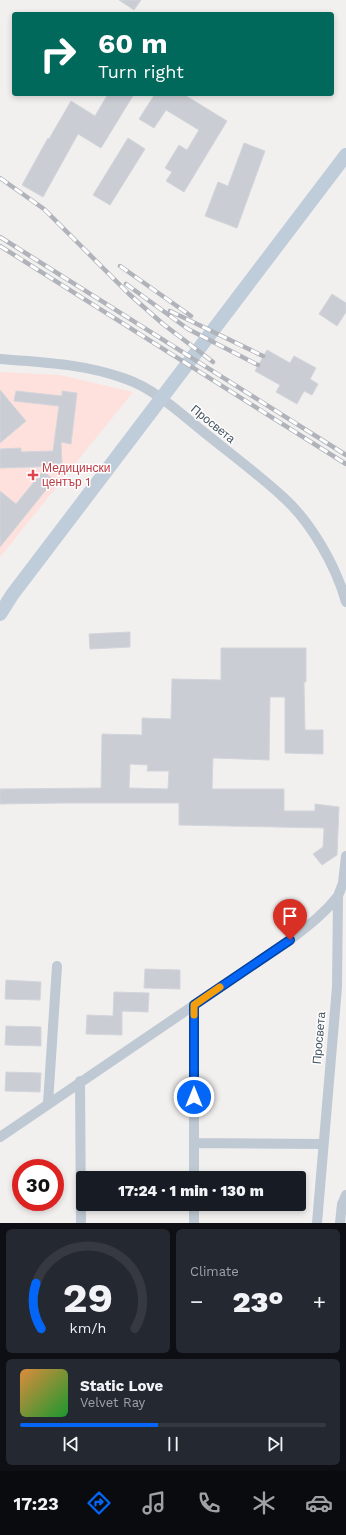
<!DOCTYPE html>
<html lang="en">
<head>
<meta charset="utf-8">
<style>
	body { margin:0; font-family:"Work Sans",sans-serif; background:#242831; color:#f1f3f6; height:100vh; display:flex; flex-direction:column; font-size:15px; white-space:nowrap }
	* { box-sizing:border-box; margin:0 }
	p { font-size:13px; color:#9ea1a6 }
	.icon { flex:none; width:22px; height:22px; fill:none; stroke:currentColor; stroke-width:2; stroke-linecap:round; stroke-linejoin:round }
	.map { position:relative; height:1223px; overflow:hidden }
	.sheet { display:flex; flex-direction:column; gap:6px; padding:6px; background:#0d0f14; flex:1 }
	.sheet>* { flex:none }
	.banner { position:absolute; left:12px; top:12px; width:322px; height:84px; border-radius:4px; box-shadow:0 2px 6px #0003; background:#00695c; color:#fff; overflow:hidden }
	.speed { position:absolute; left:12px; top:1159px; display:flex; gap:8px; font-size:20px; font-weight:700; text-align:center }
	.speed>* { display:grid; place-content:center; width:52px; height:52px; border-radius:50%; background:#171b24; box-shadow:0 2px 6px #0003; line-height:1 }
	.speed .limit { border:6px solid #d22; background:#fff; color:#111 }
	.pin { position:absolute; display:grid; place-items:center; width:34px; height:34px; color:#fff; margin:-41px -17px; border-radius:50% 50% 50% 0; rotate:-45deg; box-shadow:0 0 4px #0007 }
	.pin .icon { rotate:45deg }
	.me { position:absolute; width:44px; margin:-22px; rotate:0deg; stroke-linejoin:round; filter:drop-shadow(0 0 3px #0008) }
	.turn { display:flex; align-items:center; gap:14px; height:84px; padding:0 20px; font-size:18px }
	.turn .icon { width:52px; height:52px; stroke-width:2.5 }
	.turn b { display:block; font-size:28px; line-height:34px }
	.big { font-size:30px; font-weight:800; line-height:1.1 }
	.sheet .widget { flex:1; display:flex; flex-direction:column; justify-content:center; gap:6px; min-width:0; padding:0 14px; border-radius:6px; background:#242831 }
	.sheet .dial { align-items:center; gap:0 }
	.dial svg { height:104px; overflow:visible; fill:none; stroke:#363941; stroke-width:7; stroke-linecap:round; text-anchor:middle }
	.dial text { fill:#f1f3f6; stroke:none }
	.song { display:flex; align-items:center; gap:12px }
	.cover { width:48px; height:48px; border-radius:6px; background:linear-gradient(135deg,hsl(30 70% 55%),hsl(130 70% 35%)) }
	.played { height:4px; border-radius:2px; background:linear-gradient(90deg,#0466f7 45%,#363941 45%) }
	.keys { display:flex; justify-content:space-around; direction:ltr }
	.heat { display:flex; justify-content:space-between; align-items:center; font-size:22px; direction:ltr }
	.sheet .tiles { flex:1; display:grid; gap:6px; grid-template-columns:1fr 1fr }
	.widget:last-child { grid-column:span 2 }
	.trip { position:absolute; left:76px; top:1171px; width:230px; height:40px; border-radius:4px; background:#171b24; box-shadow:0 2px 6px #0003; font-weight:800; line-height:40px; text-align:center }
	.dock { display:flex; height:64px; justify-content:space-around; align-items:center; background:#090b0e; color:#9ea1a6 }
	.dock .icon { width:28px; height:28px }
	.dock .on { color:#0466f7 }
	.dock b { font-size:18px; color:#f1f3f6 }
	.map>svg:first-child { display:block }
	.medical { fill:#fee1dd }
	.building { fill:#caced4; stroke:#d2d5db; fill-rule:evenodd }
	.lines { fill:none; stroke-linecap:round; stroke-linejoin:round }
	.street { stroke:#bec9d3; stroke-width:10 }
	.secondary { stroke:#bfccda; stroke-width:14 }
	.rail-casing { stroke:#b0b4ba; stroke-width:4.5 }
	.rail { stroke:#fff; stroke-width:3; stroke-dasharray:9; stroke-linecap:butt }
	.route-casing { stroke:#0342a1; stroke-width:10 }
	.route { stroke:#0466f7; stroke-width:7 }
	.slow { stroke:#f59e0b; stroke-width:7 }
	.health-dot { fill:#e0444e; stroke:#fff; stroke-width:1.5 }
	.labels { text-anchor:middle; stroke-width:3; stroke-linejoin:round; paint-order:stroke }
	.street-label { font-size:12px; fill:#45525f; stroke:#fff }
	.health-label { font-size:12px; fill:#be3a42; stroke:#fff; text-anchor:start }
</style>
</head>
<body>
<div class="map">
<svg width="346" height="1223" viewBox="0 0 346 1223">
	<rect width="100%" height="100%" fill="#f2efef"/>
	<path class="medical" d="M0 372 60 375 133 392 0 557Z"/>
	<path class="building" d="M119 0H141L134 10Z
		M108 94H134L101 148 78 134 43 197 22 185 48 138 49 139 71 101 95 116Z
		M155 94H183L227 121 184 192 166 181 172 172 165 168 179 145 187 150 199 130 166 110 154 128 139 119Z
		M128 138 145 149 110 205 93 195Z
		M244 143 265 151 237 228 205 216 218 182 228 186Z
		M332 294 346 303V312L337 326 319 314Z
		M267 350 290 363 294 356 316 368 310 379 318 384 312 395 304 391 297 404 276 392 280 385 255 371Z
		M0 390 26 421 0 443Z
		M16 391 62 396V391L77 393 71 444 61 442 62 466 0 468V449L21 448V452L53 451 59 406 14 401Z
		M43 471 54 480 0 547V491L16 504Z
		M130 632V647L90 649 89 634Z
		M221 648H306V682H304L305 730H323V754L285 753V697H270L269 760 213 758 212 789H284V811H315V804L339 807 337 855 322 865 313 854 323 847 324 828 179 825V803H61L0 804V789L101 788 102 734 142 735V718L171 719 172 679 221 680ZM130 764 148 765 147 771H169L168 789 129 788Z
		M145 969 180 970V989L144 988Z
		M6 980 41 982 40 1000 5 999Z
		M114 992 149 993 148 1012 122 1011V1035L86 1034 87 1015 113 1016Z
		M6 1026 41 1027V1046L5 1045Z
		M6 1072 41 1073 40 1092 5 1091Z"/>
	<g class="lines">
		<path class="street" d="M0 359C42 362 85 364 126 379 155 389 181 414 205 433 231 454 258 474 283 497 311 522 336 566 346 602
			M80 1081 81 1223
			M48 1103 57 966
			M0 1137 290 940C308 926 324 914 338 896
			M194 1143 323 1144
			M194 1178V1005
			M194 1223V1204
			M317 1223 337 987 338 896 343 883 346 856
			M340 1223 342 1204 346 1195"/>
		<path class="secondary" d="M0 614 12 595 346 155"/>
		<g class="rail-casing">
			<path id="rail" d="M0 178 44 209 129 294 163 324 213 362
				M0 237 346 455
				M0 246 346 464
				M120 266 191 316
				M126 284 188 329 258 365
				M170 311 263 356"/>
		</g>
		<use href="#rail" class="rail"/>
	</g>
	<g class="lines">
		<g class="route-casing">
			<path id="route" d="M194 1097V1005L290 940"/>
		</g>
		<use href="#route" class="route"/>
		<path class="slow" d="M194 1015V1005L220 987"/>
	</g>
	<path class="health-dot" d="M31 469h4v4h4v4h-4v4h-4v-4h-4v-4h4z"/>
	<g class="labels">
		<g class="street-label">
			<text transform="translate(213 424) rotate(39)" y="4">Просвета</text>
			<text transform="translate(319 1038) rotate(-85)" y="4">Просвета</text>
		</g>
		<g class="health-label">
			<text x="42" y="472">Медицински<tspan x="42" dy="14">център 1</tspan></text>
		</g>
	</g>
</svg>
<div class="speed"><div class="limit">30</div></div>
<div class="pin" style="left:290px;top:940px;background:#d93025"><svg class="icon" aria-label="arrive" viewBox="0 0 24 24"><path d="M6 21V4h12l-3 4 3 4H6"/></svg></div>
<svg class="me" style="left:194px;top:1097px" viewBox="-20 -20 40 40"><circle r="17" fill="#0466f7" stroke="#fff" stroke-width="3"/><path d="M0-11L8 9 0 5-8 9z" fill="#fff"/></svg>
<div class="trip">17:24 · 1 min · 130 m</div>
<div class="banner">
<div class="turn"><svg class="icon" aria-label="right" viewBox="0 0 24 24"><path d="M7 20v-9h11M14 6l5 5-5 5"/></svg><div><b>60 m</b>Turn right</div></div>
</div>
</div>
<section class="sheet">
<div class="tiles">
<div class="widget dial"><svg viewBox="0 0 100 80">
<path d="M14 69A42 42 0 1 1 86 69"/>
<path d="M14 69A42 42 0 0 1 10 34" stroke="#0466f7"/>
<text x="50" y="56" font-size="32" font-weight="700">29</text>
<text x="50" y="72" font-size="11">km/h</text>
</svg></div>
<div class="widget"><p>Climate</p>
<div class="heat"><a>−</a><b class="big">23°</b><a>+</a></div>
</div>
<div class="widget">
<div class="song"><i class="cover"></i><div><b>Static Love</b><p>Velvet Ray</p></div></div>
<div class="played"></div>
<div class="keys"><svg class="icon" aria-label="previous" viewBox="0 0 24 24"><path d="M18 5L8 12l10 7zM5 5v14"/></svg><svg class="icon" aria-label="pause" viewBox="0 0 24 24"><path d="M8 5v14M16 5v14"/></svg><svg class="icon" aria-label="next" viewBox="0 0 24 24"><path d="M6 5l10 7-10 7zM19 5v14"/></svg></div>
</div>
</div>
</section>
<nav class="dock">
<b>17:23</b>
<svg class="icon on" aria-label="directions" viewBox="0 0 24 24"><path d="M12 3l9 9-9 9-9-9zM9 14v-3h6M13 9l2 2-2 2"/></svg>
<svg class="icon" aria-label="music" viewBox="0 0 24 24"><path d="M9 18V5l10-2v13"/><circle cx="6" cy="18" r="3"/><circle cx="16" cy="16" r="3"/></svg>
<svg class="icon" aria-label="phone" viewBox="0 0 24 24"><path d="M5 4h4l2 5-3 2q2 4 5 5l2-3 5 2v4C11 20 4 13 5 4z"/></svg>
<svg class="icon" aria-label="climate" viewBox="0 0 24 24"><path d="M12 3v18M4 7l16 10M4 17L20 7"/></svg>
<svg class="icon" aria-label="car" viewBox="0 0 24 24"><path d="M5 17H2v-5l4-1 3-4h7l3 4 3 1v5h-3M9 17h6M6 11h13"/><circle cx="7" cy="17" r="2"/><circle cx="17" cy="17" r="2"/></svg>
</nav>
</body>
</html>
